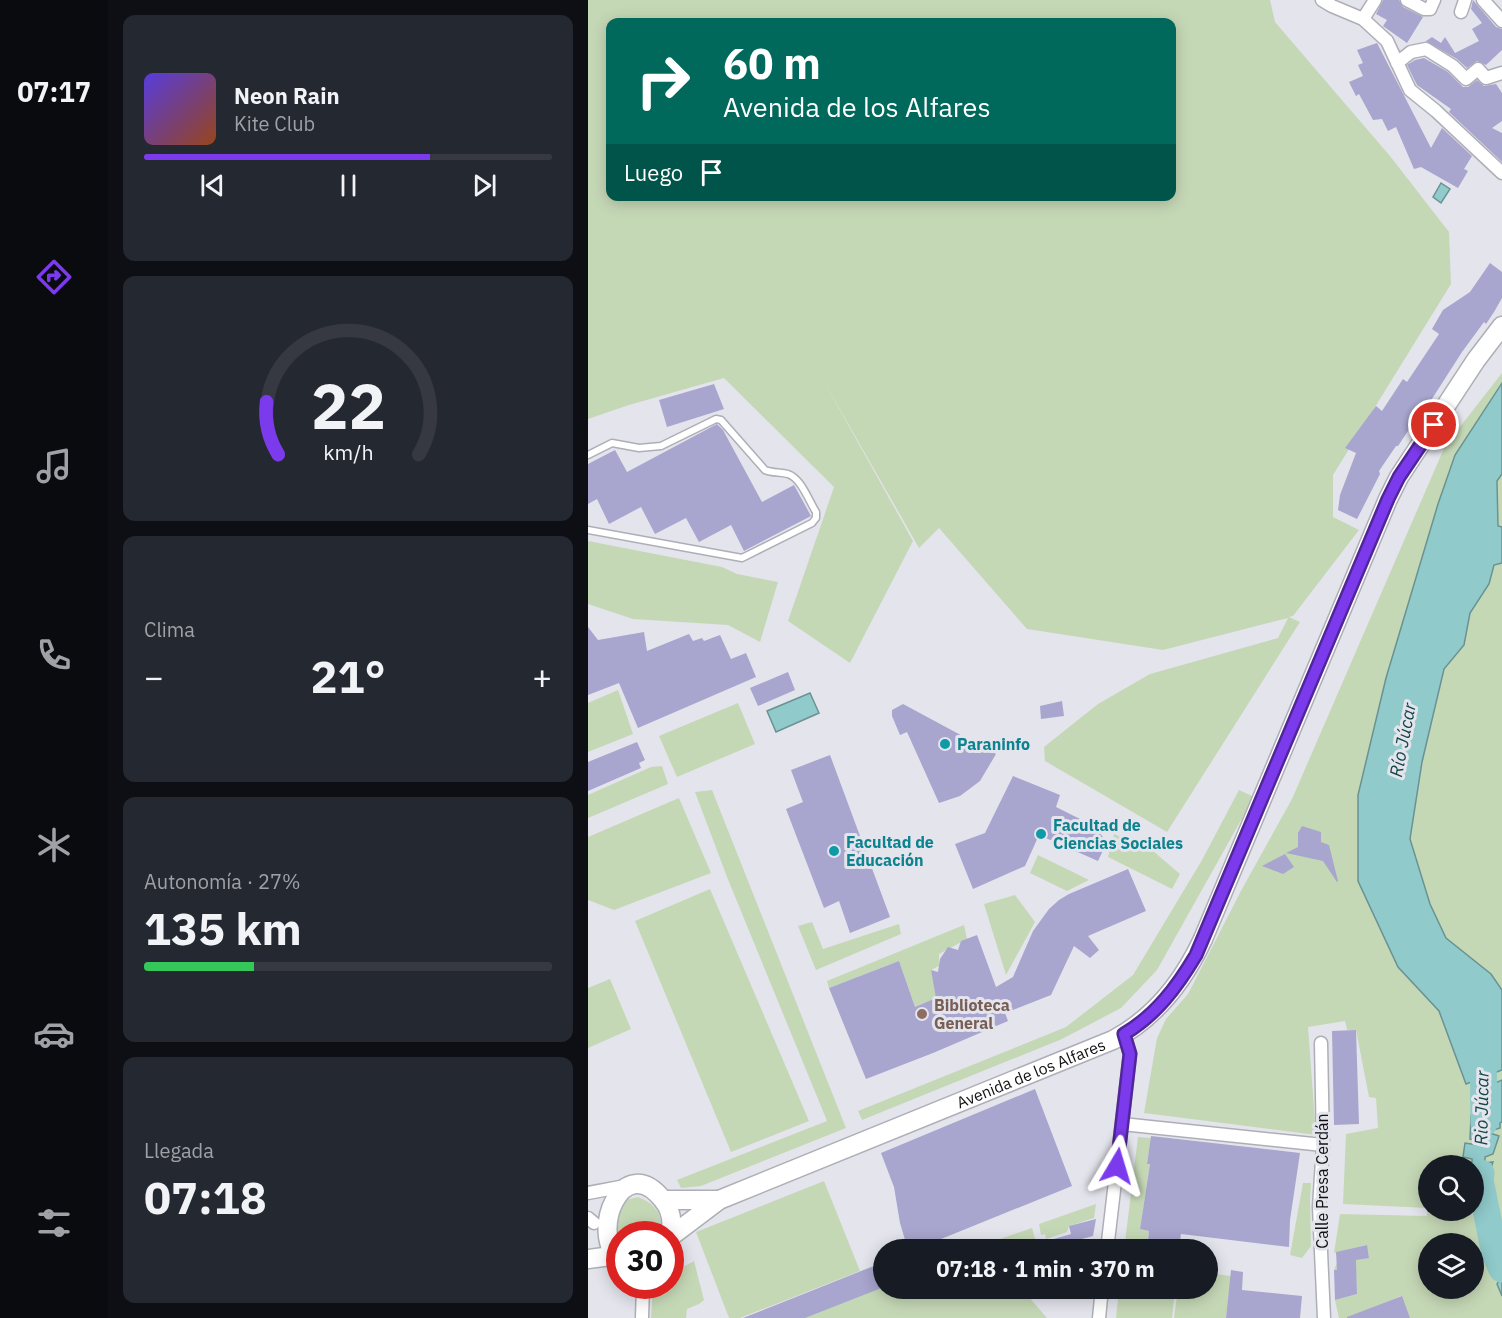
<!DOCTYPE html>
<html lang="es">
<head>
<meta charset="utf-8">
<style>
	body { margin:0; font-family:"IBM Plex Sans",sans-serif; background:#242831; color:#f1f3f6; height:100vh; display:flex; flex-direction:column; font-size:22px; white-space:nowrap }
	* { box-sizing:border-box; margin:0 }
	p { font-size:20px; color:#9ea1a6 }
	.icon { flex:none; width:33px; height:33px; fill:none; stroke:currentColor; stroke-width:2; stroke-linecap:round; stroke-linejoin:round }
	.map { position:relative; flex:1; overflow:hidden }
	.side { display:flex; flex-direction:column; gap:15px; padding:15px; background:#0d0f14; width:480px }
	.side>* { flex:none }
	.top-card { position:absolute; left:18px; top:18px; width:570px; height:183px; border-radius:12px; box-shadow:0 3px 15px #0003; background:#00695c; color:#fff; overflow:hidden }
	.controls { position:absolute; left:830px; top:1155px; display:grid; gap:12px }
	.controls a { display:grid; place-items:center; width:66px; height:66px; border-radius:50%; background:#171b24; box-shadow:0 3px 15px #0003; font-size:30px }
	.speed { position:absolute; left:18px; top:1221px; display:flex; gap:12px; font-size:30px; font-weight:700; text-align:center }
	.speed>* { display:grid; place-content:center; width:78px; height:78px; border-radius:50%; background:#171b24; box-shadow:0 3px 15px #0003; line-height:1 }
	.speed .limit { border:9px solid #d22; background:#fff; color:#111 }
	.pin { position:absolute; display:grid; place-items:center; width:51px; height:51px; color:#fff; margin:-26px; border:3px solid #fff; border-radius:50%; box-shadow:0 2px 6px #0007 }
	.me { position:absolute; width:66px; margin:-33px; rotate:7deg; stroke-linejoin:round; filter:drop-shadow(0 0 4px #0008) }
	.turn { display:flex; align-items:center; gap:21px; height:126px; padding:0 18px; font-size:27px }
	.turn .icon { width:78px; height:78px; stroke-width:2.5 }
	.turn b { display:block; font-size:42px; line-height:51px }
	.then { display:flex; align-items:center; height:57px; padding:0 18px; background:#0003; gap:12px; font-size:22px }
	.big { font-size:45px; font-weight:800; line-height:1.1 }
	.side .card { flex:1; display:flex; flex-direction:column; justify-content:center; gap:9px; min-width:0; padding:0 21px; border-radius:12px; background:#242831 }
	.side .dial { align-items:center; gap:0 }
	.dial svg { height:156px; overflow:visible; fill:none; stroke:#363941; stroke-width:7; stroke-linecap:round; text-anchor:middle }
	.dial text { fill:#f1f3f6; stroke:none }
	.song { display:flex; align-items:center; gap:18px }
	.cover { width:72px; height:72px; border-radius:9px; background:linear-gradient(135deg,hsl(250 70% 55%),hsl(20 70% 35%)) }
	.played { height:6px; border-radius:3px; background:linear-gradient(90deg,#7c3aed 70%,#363941 70%) }
	.keys { display:flex; justify-content:space-around; direction:ltr }
	.heat { display:flex; justify-content:space-between; align-items:center; font-size:33px; direction:ltr }
	.charge { height:9px; border-radius:4px; background:linear-gradient(90deg,#34c759 27%,#363941 0) }
	.trip { position:absolute; left:285px; top:1239px; width:345px; height:60px; border-radius:30px; background:#171b24; box-shadow:0 3px 15px #0003; font-weight:800; line-height:60px; text-align:center }
	main { display:flex; flex:1; min-height:0 }
	.menu { display:flex; flex-direction:column; width:108px; justify-content:space-around; align-items:center; background:#090b0e; color:#9ea1a6 }
	.menu .icon { width:42px; height:42px }
	.menu .on { color:#7c3aed }
	.menu b { font-size:27px; color:#f1f3f6 }
	.map>svg:first-child { display:block }
	.green { fill:#c5d8b6; fill-rule:evenodd }
	.water { fill:#90caca; stroke:#6a9293; stroke-width:1.5 }
	.lines { fill:none; stroke-linecap:round; stroke-linejoin:round }
	.river { stroke:#90caca; stroke-width:27 }
	.building { fill:#a8a5ce }
	.lane-casing { stroke:#aeaeb6; stroke-width:9 }
	.street-casing { stroke:#aeaeb6; stroke-width:15 }
	.secondary-casing { stroke:#aeaeb6; stroke-width:21 }
	.lane { stroke:#fff; stroke-width:6 }
	.street { stroke:#fff; stroke-width:12 }
	.secondary { stroke:#fff; stroke-width:18 }
	.route-casing { stroke:#51269a; stroke-width:15 }
	.route { stroke:#7c3aed; stroke-width:10 }
	.culture-dot { fill:#0f9aa8; stroke:#e4e4ed; stroke-width:2 }
	.education-dot { fill:#8d6e63; stroke:#e4e4ed; stroke-width:2 }
	.labels { text-anchor:middle; stroke-width:6; stroke-linejoin:round; paint-order:stroke }
	.culture-label { font-size:16px; font-weight:bold; fill:#0d838f; stroke:#e4e4ed; text-anchor:start }
	.education-label { font-size:16px; font-weight:bold; fill:#785e54; stroke:#e4e4ed; text-anchor:start }
	.street-label { font-size:16px; fill:#111114; stroke:#e4e4ed }
	.water-label { font-size:18px; font-style:italic; fill:#134747; stroke:#e4e4ed }
</style>
</head>
<body>
<main>
<nav class="menu">
<b>07:17</b>
<svg class="icon on" aria-label="directions" viewBox="0 0 24 24"><path d="M12 3l9 9-9 9-9-9zM9 14v-3h6M13 9l2 2-2 2"/></svg>
<svg class="icon" aria-label="music" viewBox="0 0 24 24"><path d="M9 18V5l10-2v13"/><circle cx="6" cy="18" r="3"/><circle cx="16" cy="16" r="3"/></svg>
<svg class="icon" aria-label="phone" viewBox="0 0 24 24"><path d="M5 4h4l2 5-3 2q2 4 5 5l2-3 5 2v4C11 20 4 13 5 4z"/></svg>
<svg class="icon" aria-label="climate" viewBox="0 0 24 24"><path d="M12 3v18M4 7l16 10M4 17L20 7"/></svg>
<svg class="icon" aria-label="car" viewBox="0 0 24 24"><path d="M5 17H2v-5l4-1 3-4h7l3 4 3 1v5h-3M9 17h6M6 11h13"/><circle cx="7" cy="17" r="2"/><circle cx="17" cy="17" r="2"/></svg>
<svg class="icon" aria-label="filters" viewBox="0 0 24 24"><path d="M4 7h16M4 17h16"/><circle cx="9" cy="7" r="2"/><circle cx="15" cy="17" r="2"/></svg>
</nav>
<section class="side">
<div class="card">
<div class="song"><i class="cover"></i><div><b>Neon Rain</b><p>Kite Club</p></div></div>
<div class="played"></div>
<div class="keys"><svg class="icon" aria-label="previous" viewBox="0 0 24 24"><path d="M18 5L8 12l10 7zM5 5v14"/></svg><svg class="icon" aria-label="pause" viewBox="0 0 24 24"><path d="M8 5v14M16 5v14"/></svg><svg class="icon" aria-label="next" viewBox="0 0 24 24"><path d="M6 5l10 7-10 7zM19 5v14"/></svg></div>
</div>
<div class="card dial"><svg viewBox="0 0 100 80">
<path d="M14 69A42 42 0 1 1 86 69"/>
<path d="M14 69A42 42 0 0 1 8 42" stroke="#7c3aed"/>
<text x="50" y="56" font-size="32" font-weight="700">22</text>
<text x="50" y="72" font-size="11">km/h</text>
</svg></div>
<div class="card"><p>Clima</p>
<div class="heat"><a>−</a><b class="big">21°</b><a>+</a></div>
</div>
<div class="card"><p>Autonomía · 27%</p><b class="big">135 km</b><div class="charge"></div></div>
<div class="card"><p>Llegada</p><b class="big">07:18</b></div>
</section>
<div class="map">
<svg width="914" height="1318" viewBox="0 0 914 1318">
	<rect width="100%" height="100%" fill="#e4e4ed"/>
	<path class="green" d="M0 0H682L687 22 802 156 861 232 863 284 745 475V517L771 530 705 616 701 617 712 622 579 832 457 761 456 747 510 704 562 674 690 638 700 618 575 650 439 629 351 528 331 548 234 378 325 541 262 663 200 621 246 487 136 378 41 405 0 419ZM22 22H584V196H22Z
		M914 373V1318H818L821 1316 813 1296 759 1318H751L747 1300 769 1294 768 1270H746L749 1263 781 1257 778 1245 746 1253 752 1214 839 1216V1208L755 1204 758 1134 790 1128 788 1098 781 1097 768 1030H759L757 1021 720 1027 728 1135 556 1113 569 1038 578 1019 600 994 654 889 704 799 857 446ZM840 1166H885V1210H840ZM840 1244H885V1288H840Z
		M0 541 134 567 149 574 190 582 172 642 140 625 45 619 0 604Z
		M30 690 45 734 0 752V703Z
		M150 703 167 744 89 777 71 736Z
		M74 766 80 784 0 818V795L63 767Z
		M124 790 258 1128 113 1186 93 1188 89 1180 239 1121 139 877 107 792Z
		M651 790 666 797 569 970 533 1008 474 1039 274 1120 270 1111 478 1027 545 975 614 860Z
		M91 798 123 873 26 910 0 900V837Z
		M526 834 565 851 592 874 584 889 520 857Z
		M450 855 501 880 479 891 442 873Z
		M122 889 221 1121 143 1152 47 921Z
		M427 895 447 922 418 975 396 904Z
		M224 922 235 949 311 924 313 934 228 970 210 926Z
		M376 925 379 939 351 954V966L343 970 349 998 327 1007 311 961 241 988 239 981Z
		M22 979 43 1029 0 1048V988Z
		M550 1137 563 1138 559 1163 562 1164 552 1229 561 1231 559 1249 536 1250Z
		M236 1181 272 1271 152 1318H141L108 1232Z
		M715 1183H723L722 1200 723 1246 714 1258 702 1255Z
		M50 1197C67 1203 77 1216 71 1234H32L31 1246 21 1216 33 1201Z
		M508 1204 506 1218 481 1226 479 1232 458 1239 457 1234 453 1235 451 1224Z
		M444 1228 450 1249H427L412 1239Z
		M106 1261 116 1300 111 1304 99 1309 98 1318H63L65 1287 67 1286H82L83 1274Z
		M295 1262 296 1288 434 1289 459 1318H159Z
		M620 1273 643 1276 638 1318H586L590 1289 620 1288Z
		M531 1289H587L584 1318H528Z"/>
	<path class="water" d="M853 183 862 189 853 203 845 197Z
		M914 383V474L909 481 910 526 914 527V563L906 565 901 584 882 613 876 645 856 669 834 762 822 839 842 904 858 938 903 974 914 990V1070L878 1084 851 1011 810 967 770 881V795L798 678 850 504 867 455Z
		M222 693 231 713 188 732 179 711Z
		M914 1080V1122L912 1123V1128L899 1132 911 1136 905 1154 897 1157V1163L905 1162 901 1174 896 1176V1181L899 1180 906 1208H885V1166L875 1165V1162L884 1164V1159L875 1157 877 1143 890 1145 889 1140 882 1139 883 1116 893 1121 892 1116 885 1114 891 1105 884 1093Z
		M890 1219 906 1220C914 1242 914 1271 914 1296L909 1284 913 1277 911 1273 905 1267Z"/>
	<g class="lines">
		<path class="river" d="M895 1041 896 1123
			M893 1173 892 1180 907 1254 914 1269"/>
	</g>
	<path class="building" d="M795 0H811L815 7 835 17 819 43 795 26 799 20 788 14Z
		M885 0 908 27 914 29V50L898 65 889 61 879 68 869 59 838 41 844 37 853 43 857 37 867 53 891 41 884 29 894 23 883 9Z
		M789 43 843 148 854 128 884 156 876 169 880 171 870 188 833 167 826 169 808 127 800 131 794 119 785 120 771 94 768 96 761 82 775 76 770 65 775 63 769 50Z
		M836 58 860 72 875 87H880L889 80 896 86 908 84 914 93V121L904 128 914 133V162L861 112 863 109 829 85 819 65 827 60Z
		M902 263 914 272V298L906 312 898 324 896 322 874 352 824 430 822 428 810 446H808L791 471 792 474 769 519 750 510 752 495 768 453 757 448 788 406 794 411 815 379 819 382 851 334 844 329 855 310 882 292Z
		M126 384 136 409 79 427 71 400Z
		M129 424 135 430 174 502 206 485 223 516 156 551 143 525 111 542 98 518 67 534 53 507 21 524 9 499 0 504V464L27 450 39 472Z
		M0 627 10 640 56 632 59 651 101 634 105 641 114 638 116 641 132 635 143 659 158 653 168 677 50 728 31 683 0 695Z
		M200 672 207 690 170 706 162 688Z
		M474 701 476 716 453 719 452 706Z
		M315 704 408 754 392 781 372 796 351 803 319 732 312 735 304 716V710Z
		M49 742 57 760 51 763 53 768 0 791V762Z
		M242 755 302 917 262 933 251 901 236 908 198 809 215 802 203 770Z
		M425 776 472 795 468 807 506 826 519 842 510 861 451 835 437 866 385 889 367 844 397 833Z
		M714 826 733 832V842L741 845 750 881 749 882 735 861 698 853 710 847V833Z
		M697 854 706 867 695 874 674 866Z
		M540 869 558 911 500 936 511 950 502 958 486 946 463 995 417 1013 420 1021 345 1053 278 1079 241 988 311 961 327 1007 348 998 343 970 350 972 352 959 360 947 370 950 373 941 389 935 408 987 425 977 445 931 461 909 471 900 481 894Z
		M768 1030 771 1124 746 1125 744 1031Z
		M447 1089 484 1186 326 1250H320L312 1223 306 1187 293 1153Z
		M563 1136 712 1153 702 1220 701 1247 593 1234 591 1250H559L561 1231 552 1229 562 1164H559Z
		M508 1219 505 1236 486 1241 488 1250H442V1246L483 1234 481 1226Z
		M779 1245 781 1258 768 1260 769 1294 747 1300 746 1270H749L748 1252Z
		M296 1262V1287L217 1318H155Z
		M643 1270 655 1272 654 1290 714 1296 712 1318H638Z
		M814 1296 822 1318H759V1317Z"/>
	<g class="lines">
		<g class="lane-casing">
			<path id="lane" d="M0 455 24 443 51 448 73 446 128 419 133 420 177 470C184 473 192 472 200 474 213 478 221 501 228 512V518L224 523 154 558 0 530"/>
		</g>
		<g class="street-casing">
			<path id="street" d="M734 0 744 6 775 19 799 41 822 90 848 111 914 173
				M819 0 836 9H842L846 0
				M895 0 914 21
				M873 12 877 0
				M775 19 787 0
				M809 63 823 52 838 49 865 66 878 79 890 69 898 78 914 73
				M733 1043 735 1145 731 1207 736 1318
				M534 1124 735 1145
				M0 1193 32 1187
				M0 1218 6 1223
				M519 1250 542 1054 536 1034
				M54 1318 55 1286
				M511 1318 514 1288"/>
		</g>
		<g class="secondary-casing">
			<g id="secondary">
				<path d="M75 1200H131"/>
				<path id="s1" d="M82 1237 131 1200 525 1040C567 1018 595 982 615 939L800 499 811 477 888 360 914 326"/>
				<path d="M0 1259 23 1256"/>
				<path d="M32 1260C0 1233 35 1149 75 1200 83 1210 85 1222 82 1234"/>
			</g>
		</g>
		<use href="#lane" class="lane"/>
		<use href="#street" class="street"/>
		<use href="#secondary" class="secondary"/>
	</g>
	<g class="lines">
		<g class="route-casing">
			<path id="route" d="M529 1166 542 1054 536 1034C568 1015 589 987 608 955L800 499 811 477 846 425"/>
		</g>
		<use href="#route" class="route"/>
	</g>
	<g class="culture-dot">
		<circle cx="357" cy="744" r="6"/>
		<circle cx="453" cy="834" r="6"/>
		<circle cx="246" cy="851" r="6"/>
	</g>
	<circle class="education-dot" cx="334" cy="1014" r="6"/>
	<g class="labels">
		<g class="culture-label">
			<text x="369" y="750">Paraninfo</text>
			<text x="465" y="831">Facultad de<tspan x="465" dy="18">Ciencias Sociales</tspan></text>
			<text x="258" y="848">Facultad de<tspan x="258" dy="18">Educación</tspan></text>
		</g>
		<g class="education-label">
			<text x="346" y="1011">Biblioteca<tspan x="346" dy="18">General</tspan></text>
		</g>
		<g class="street-label">
			<text dy="6" stroke="none"><textPath href="#s1" startOffset="398">Avenida de los Alfares</textPath></text>
			<text transform="translate(734 1181) rotate(-90)" y="6">Calle Presa Cerdán</text>
		</g>
		<g class="water-label">
			<text transform="translate(815 740) rotate(-79)" y="6">Río Júcar</text>
			<text transform="translate(894 1108) rotate(-89)" y="6">Rio Júcar</text>
		</g>
	</g>
</svg>
<div class="controls">
<a><svg class="icon" aria-label="search" viewBox="0 0 24 24"><circle cx="10" cy="10" r="6"/><path d="M15 15l6 6"/></svg></a>
<a><svg class="icon" aria-label="layers" viewBox="0 0 24 24"><path d="M12 4l9 5-9 5-9-5zM3 14l9 5 9-5"/></svg></a>
</div>
<div class="speed"><div class="limit">30</div></div>
<div class="pin" style="left:846px;top:425px;background:#d93025"><svg class="icon" aria-label="arrive" viewBox="0 0 24 24"><path d="M6 21V4h12l-3 4 3 4H6"/></svg></div>
<svg class="me" style="left:529px;top:1166px" viewBox="-20 -20 40 40"><path d="M0-17L14 15 0 8-14 15z" fill="#7c3aed" stroke="#fff" stroke-width="4"/></svg>
<div class="trip">07:18 · 1 min · 370 m</div>
<div class="top-card">
<div class="turn"><svg class="icon" aria-label="right" viewBox="0 0 24 24"><path d="M7 20v-9h11M14 6l5 5-5 5"/></svg><div><b>60 m</b>Avenida de los Alfares</div></div>
<div class="then">Luego<svg class="icon" aria-label="arrive" viewBox="0 0 24 24"><path d="M6 21V4h12l-3 4 3 4H6"/></svg></div>
</div>
</div>
</main>
</body>
</html>
